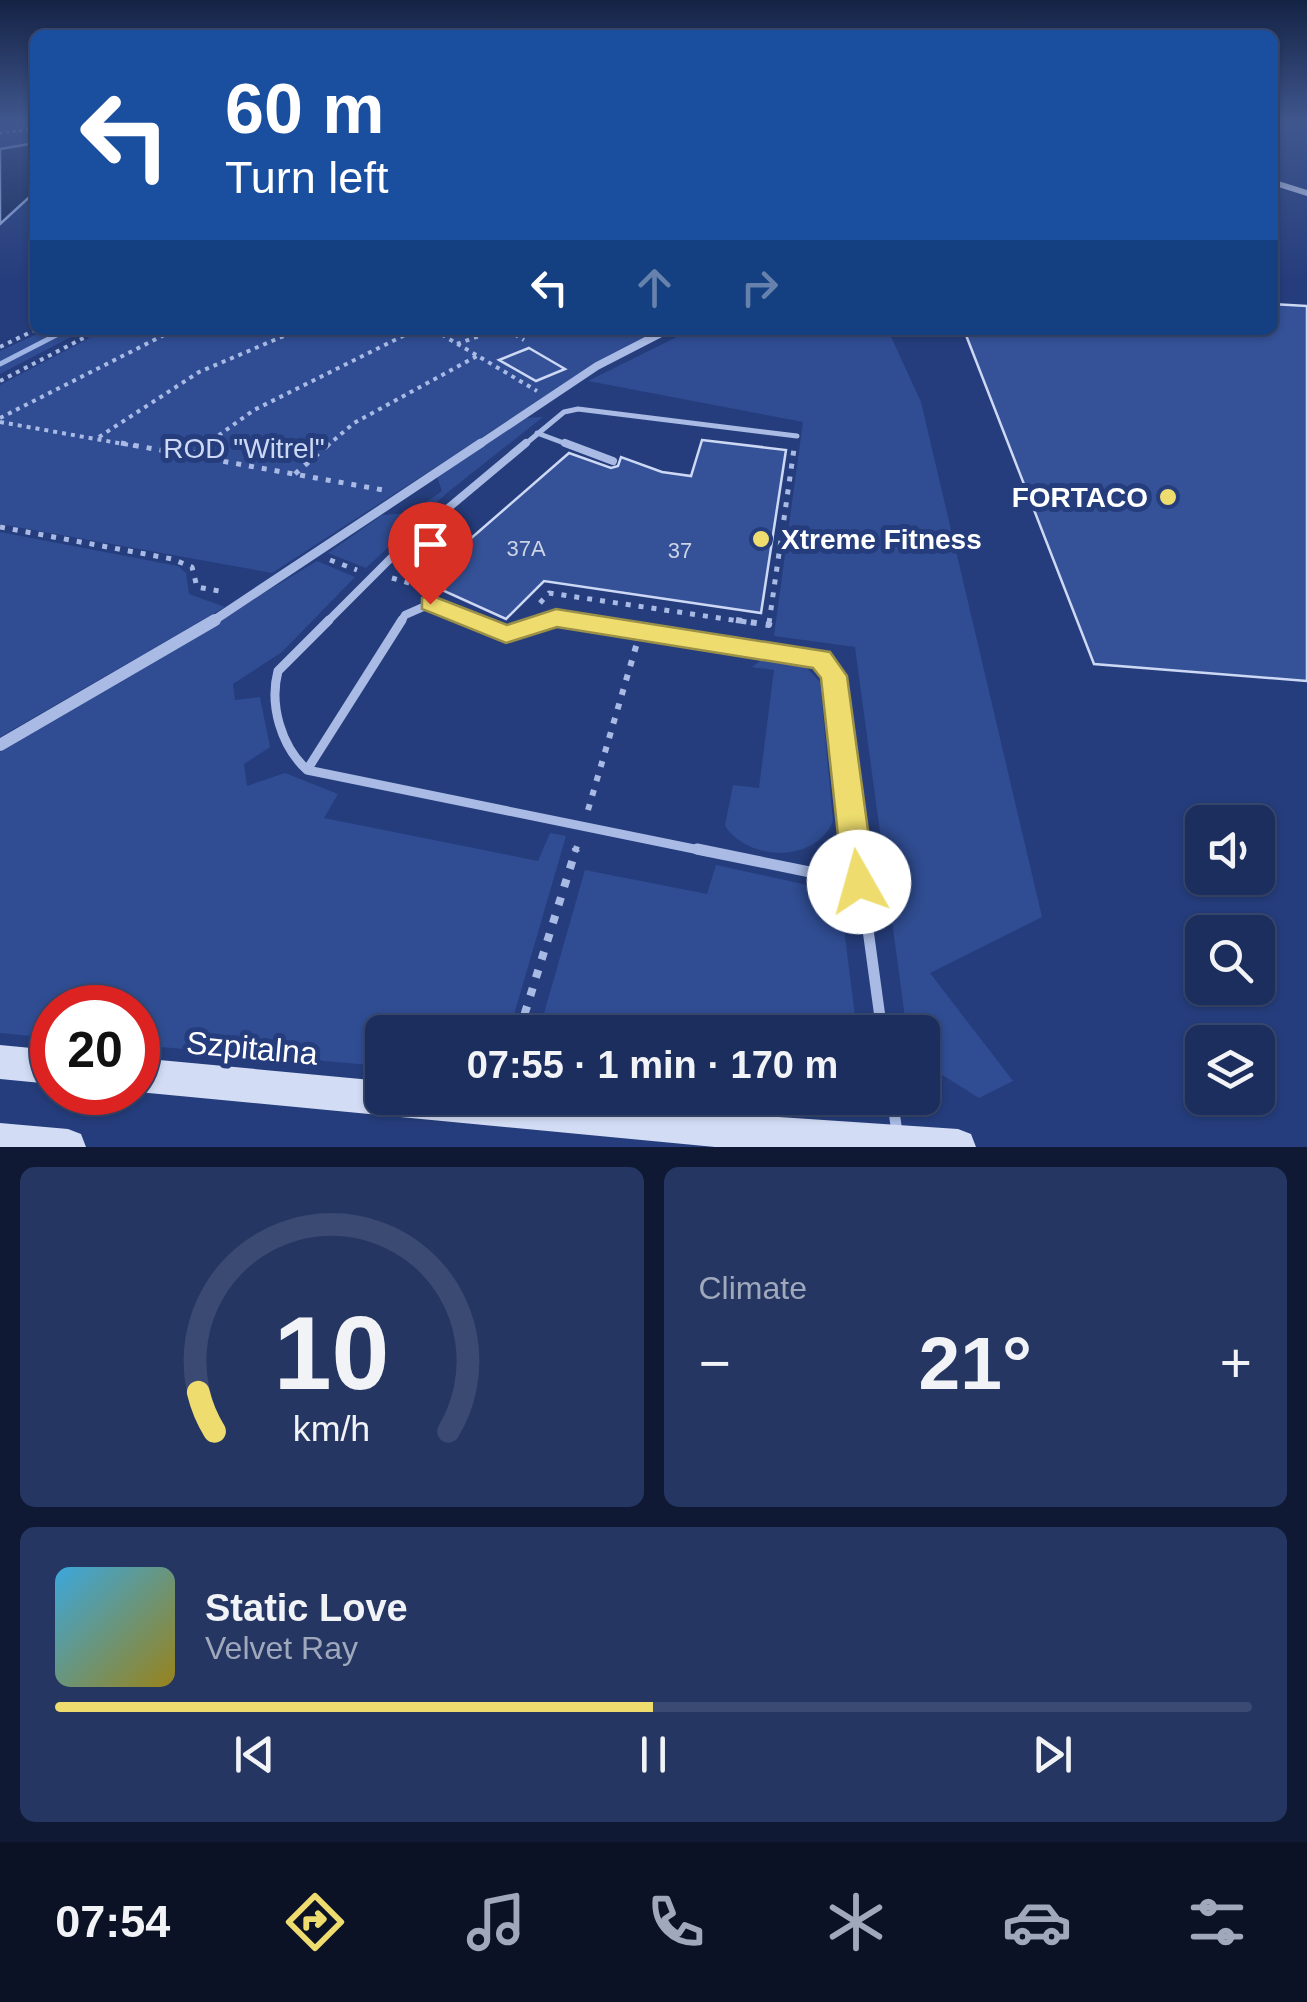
<!DOCTYPE html>
<html lang="en">
<head>
<meta charset="utf-8">
<style>
	body { margin:0; font-family:Helvetica,sans-serif; background:#253663; color:#f1f3f6; height:100vh; display:flex; flex-direction:column; font-size:38px; white-space:nowrap }
	* { box-sizing:border-box; margin:0 }
	p { font-size:32px; color:#a0a8bc }
	.icon { flex:none; width:55px; height:55px; fill:none; stroke:currentColor; stroke-width:2; stroke-linecap:round; stroke-linejoin:round }
	.map { position:relative; height:1147px; overflow:hidden }
	.details { display:flex; flex-direction:column; gap:20px; padding:20px; background:#0f1933; flex:1 }
	.details>* { flex:none }
	.guide { position:absolute; left:30px; top:30px; width:1248px; height:305px; border-radius:15px; box-shadow:0 2px 8px #0004,0 0 0 2px #3a4a72; background:#1a4fa0; color:#fff; overflow:hidden }
	.fabs { position:absolute; left:1185px; top:805px; display:grid; gap:20px }
	.fabs a { display:grid; place-items:center; width:90px; height:90px; border-radius:15px; background:#1c2e5d; box-shadow:0 2px 8px #0004,0 0 0 2px #3a4a72; font-size:50px }
	.speed { position:absolute; left:30px; top:985px; display:flex; gap:20px; font-size:50px; font-weight:700; text-align:center }
	.speed>* { display:grid; place-content:center; width:130px; height:130px; border-radius:50%; background:#1c2e5d; box-shadow:0 2px 8px #0004,0 0 0 2px #3a4a72; line-height:1 }
	.speed .limit { border:15px solid #d22; background:#fff; color:#111 }
	.pin { position:absolute; display:grid; place-items:center; width:85px; height:85px; color:#fff; margin:-102px -42px; border-radius:50% 50% 50% 0; rotate:-45deg; box-shadow:0 0 10px #0007 }
	.pin .icon { rotate:45deg }
	.me { position:absolute; width:110px; margin:-55px; rotate:353deg; stroke-linejoin:round; filter:drop-shadow(0 0 8px #0008) }
	.turn { display:flex; align-items:center; gap:35px; height:210px; padding:0 30px; font-size:45px }
	.turn .icon { width:130px; height:130px; stroke-width:2.5 }
	.turn b { display:block; font-size:70px; line-height:85px }
	.lanes { display:flex; align-items:center; height:95px; padding:0 30px; background:#0003; justify-content:center; gap:50px; direction:ltr }
	.lanes .off { opacity:.35 }
	.big { font-size:75px; font-weight:800; line-height:1.1 }
	.details .widget { flex:1; display:flex; flex-direction:column; justify-content:center; gap:15px; min-width:0; padding:0 35px; border-radius:15px; background:#253663 }
	.details .dial { align-items:center; gap:0 }
	.dial svg { height:260px; overflow:visible; fill:none; stroke:#3a4a72; stroke-width:7; stroke-linecap:round; text-anchor:middle }
	.dial text { fill:#f1f3f6; stroke:none }
	.song { display:flex; align-items:center; gap:30px }
	.cover { width:120px; height:120px; border-radius:15px; background:linear-gradient(135deg,hsl(200 70% 55%),hsl(50 70% 35%)) }
	.played { height:10px; border-radius:5px; background:linear-gradient(90deg,#eedd6e 50%,#3a4a72 50%) }
	.keys { display:flex; justify-content:space-around; direction:ltr }
	.heat { display:flex; justify-content:space-between; align-items:center; font-size:55px; direction:ltr }
	.details .tiles { flex:1; display:grid; gap:20px; grid-template-columns:1fr 1fr }
	.widget:last-child { grid-column:span 2 }
	.trip { position:absolute; left:365px; top:1015px; width:575px; height:100px; border-radius:15px; background:#1c2e5d; box-shadow:0 2px 8px #0004,0 0 0 2px #3a4a72; font-weight:800; line-height:100px; text-align:center }
	.dock { display:flex; height:160px; justify-content:space-around; align-items:center; background:#0b1225; color:#a0a8bc }
	.dock .icon { width:70px; height:70px }
	.dock .selected { color:#eedd6e }
	.dock b { font-size:45px; color:#f1f3f6 }
	.map>svg:first-child { display:block }
	.green { fill:#304d93 }
	.water { fill:#1a2c5c; stroke:#9db4e5; stroke-width:2.5 }
	.lines { fill:none; stroke-linecap:round; stroke-linejoin:round }
	.stream { stroke:#9db4e5; stroke-width:5 }
	.building { fill:#355298; stroke:#ccd8f4; stroke-width:2.5 }
	.path-far4 { stroke:#a9bbe5; stroke-width:2.5; stroke-dasharray:2.5 4; stroke-linecap:butt }
	.path-far3 { stroke:#a9bbe5; stroke-width:4; stroke-dasharray:4 5; stroke-linecap:butt }
	.path-far2 { stroke:#a9bbe5; stroke-width:5; stroke-dasharray:5 8; stroke-linecap:butt }
	.path-far1 { stroke:#a9bbe5; stroke-width:6; stroke-dasharray:6 9; stroke-linecap:butt }
	.path { stroke:#a9bbe5; stroke-width:8; stroke-dasharray:8 11; stroke-linecap:butt }
	.lane-far3 { stroke:#a9bbe5; stroke-width:5 }
	.lane-far2 { stroke:#a9bbe5; stroke-width:8 }
	.lane-far1 { stroke:#a9bbe5; stroke-width:9 }
	.lane { stroke:#a9bbe5; stroke-width:11 }
	.street-far2 { stroke:#a9bbe5; stroke-width:8 }
	.street-far1 { stroke:#a9bbe5; stroke-width:9 }
	.street { stroke:#a9bbe5; stroke-width:12 }
	.secondary { fill:#d2dcf4; fill-rule:evenodd }
	.route { fill:#eedd6e; stroke:#9b9048; stroke-width:2.5 }
	.poi-dot { fill:#eedd6e; stroke:#253d7c; stroke-width:4 }
	.labels { text-anchor:middle; stroke-width:10; stroke-linejoin:round; paint-order:stroke }
	.number-label { font-size:22px; fill:#ccd4e5 }
	.park-label { font-size:28px; fill:#ccd8f4; stroke:#253d7c }
	.poi-label { font-size:28px; font-weight:bold; fill:#fff; stroke:#253d7c; text-anchor:end }
	.near-street-label { font-size:32px; fill:#fff; stroke:#253d7c }
</style>
</head>
<body>
<div class="map">
<svg width="1307" height="1147" viewBox="0 0 1307 1147">
	<rect width="100%" height="100%" fill="#253d7c"/>
	<path class="green" d="M46 330H84L0 374V351Z
		M105 330H660L609 355 272 573 0 524V385Z
		M691 330H888L921 402 1042 917 930 973 1013 1081 979 1098 928 1066 923 1059 922 1032H907L855 647 774 636 803 422 588 381Z
		M543 417 448 492 366 568 328 553 382 515 410 513 442 491 437 477 526 418Z
		M0 532 178 566 186 573 189 594 225 607 0 737Z
		M317 561 355 577 282 652 233 684 235 700 260 697 270 747 244 764 247 786 285 773 338 794 324 818 538 861 550 833 566 836 509 1032H382V1066L138 1045V1008H52V1038L0 1033V752Z
		M764 658 803 664 820 682 833 821C816 863 749 862 725 826L733 785 759 788 774 670 752 667Z
		M716 865 807 885 843 921 857 1032 539 1031 585 870 707 894Z"/>
	<path class="water" d="M35 143V192L0 224V149Z"/>
	<g class="lines">
		<path class="stream" d="M0 364 66 330"/>
	</g>
	<path class="building" d="M1272 304 1307 306V681L1094 664 964 330H1272Z
		M529 348 565 369 536 381 499 360Z
		M702 440 786 450 761 613 544 581 506 619 422 581 569 453 611 468 618 466 621 457 662 472 691 476Z"/>
	<g class="lines">
		<path class="path-far4" d="M0 133 35 129"/>
		<path class="path-far3" d="M434 330 537 391
			M507 330 524 340
			M457 344 496 330
			M0 347 35 330
			M0 381 99 330
			M0 418 174 330
			M0 422 135 446
			M99 437 199 372 298 330
			M204 446 254 410 415 330
			M327 446 354 423 477 356"/>
		<path class="path-far2" d="M121 443 383 490
			M192 455 208 443
			M295 474 330 443
			M0 527 172 559 192 567 197 587 225 592
			M330 560 357 570
			M392 578 429 589
			M540 603 549 593 753 623
			M769 623 794 449"/>
		<path class="path-far1" d="M736 620 769 625 770 620
			M588 810 637 643
			M575 852 579 840"/>
		<path class="path" d="M519 1032 576 849"/>
		<path class="lane-far3" d="M537 433 572 446
			M523 446 564 412 578 409 797 436"/>
		<path class="lane-far2" d="M565 443 613 461
			M326 623 404 545 526 443
			M400 623 405 615 430 604 477 623
			M535 623 549 617 588 623"/>
		<path class="lane-far1" d="M402 620 307 770 709 852
			M471 620 506 634 541 620
			M571 620 813 655 834 676 858 852
			M307 770C281 746 269 705 278 671L329 620"/>
		<path class="lane" d="M697 849 859 882
			M857 849 882 1032
			M892 1098 897 1132"/>
		<path class="street-far2" d="M477 446 597 366 667 330"/>
		<path class="street-far1" d="M210 623 481 443"/>
		<path class="street" d="M0 745 215 620"/>
		<path class="secondary" d="M1272 179 1307 190V196L1272 185Z
			M0 1045 52 1050V1084L0 1079Z
			M138 1058 382 1081V1098H562L764 1116 958 1129 971 1134 976 1147H715L138 1092Z
			M0 1123 68 1129 81 1134 86 1147H0Z"/>
	</g>
	<linearGradient id="sky" x2="0" y2="1"><stop stop-color="#142244"/><stop offset="0.43" stop-color="#40578e"/><stop offset="1" stop-color="#40578e" stop-opacity="0"/></linearGradient>
	<rect width="1307" height="282" fill="url(#sky)"/>
	<path class="route" d="M430 595 507 625 556 609 830 652 847 676 875 882 871 893 859 898 848 893 843 882 821 678 813 668 557 627 506 643 422 609V598Z"/>
	<g class="poi-dot">
		<circle cx="1168" cy="497" r="10"/>
		<circle cx="761" cy="539" r="10"/>
	</g>
	<g class="labels">
		<g class="number-label">
			<text x="526" y="556">37A</text>
			<text x="680" y="558">37</text>
		</g>
		<g class="park-label">
			<text x="244" y="458">ROD "Witrel"</text>
		</g>
		<g class="poi-label">
			<text x="1148" y="507">FORTACO</text>
			<text x="781" y="549" text-anchor="start">Xtreme Fitness</text>
		</g>
		<g class="near-street-label">
			<text transform="translate(252 1048) rotate(5)" y="11">Szpitalna</text>
		</g>
	</g>
</svg>
<div class="fabs">
<a><svg class="icon" aria-label="sound" viewBox="0 0 24 24"><path d="M4 9h4l5-4v14l-5-4H4zM17 9q2 3 0 6"/></svg></a>
<a><svg class="icon" aria-label="search" viewBox="0 0 24 24"><circle cx="10" cy="10" r="6"/><path d="M15 15l6 6"/></svg></a>
<a><svg class="icon" aria-label="layers" viewBox="0 0 24 24"><path d="M12 4l9 5-9 5-9-5zM3 14l9 5 9-5"/></svg></a>
</div>
<div class="speed"><div class="limit">20</div></div>
<div class="pin" style="left:430px;top:604px;background:#d93025"><svg class="icon" aria-label="arrive" viewBox="0 0 24 24"><path d="M6 21V4h12l-3 4 3 4H6"/></svg></div>
<svg class="me" style="left:859px;top:882px" viewBox="-20 -20 40 40"><circle r="19" fill="#fff"/><path d="M0-13L10 11 0 6-10 11z" fill="#eedd6e"/></svg>
<div class="trip">07:55 · 1 min · 170 m</div>
<div class="guide">
<div class="turn"><svg class="icon" aria-label="left" viewBox="0 0 24 24"><path d="M17 20v-9H6M10 6l-5 5 5 5"/></svg><div><b>60 m</b>Turn left</div></div>
<div class="lanes"><svg class="icon" aria-label="left" viewBox="0 0 24 24"><path d="M17 20v-9H6M10 6l-5 5 5 5"/></svg><svg class="icon off" aria-label="ahead" viewBox="0 0 24 24"><path d="M12 20V5M6 11l6-6 6 6"/></svg><svg class="icon off" aria-label="right" viewBox="0 0 24 24"><path d="M7 20v-9h11M14 6l5 5-5 5"/></svg></div>
</div>
</div>
<section class="details">
<div class="tiles">
<div class="widget dial"><svg viewBox="0 0 100 80">
<path d="M14 69A42 42 0 1 1 86 69"/>
<path d="M14 69A42 42 0 0 1 9 57" stroke="#eedd6e"/>
<text x="50" y="56" font-size="32" font-weight="700">10</text>
<text x="50" y="72" font-size="11">km/h</text>
</svg></div>
<div class="widget"><p>Climate</p>
<div class="heat"><a>−</a><b class="big">21°</b><a>+</a></div>
</div>
<div class="widget">
<div class="song"><i class="cover"></i><div><b>Static Love</b><p>Velvet Ray</p></div></div>
<div class="played"></div>
<div class="keys"><svg class="icon" aria-label="previous" viewBox="0 0 24 24"><path d="M18 5L8 12l10 7zM5 5v14"/></svg><svg class="icon" aria-label="pause" viewBox="0 0 24 24"><path d="M8 5v14M16 5v14"/></svg><svg class="icon" aria-label="next" viewBox="0 0 24 24"><path d="M6 5l10 7-10 7zM19 5v14"/></svg></div>
</div>
</div>
</section>
<nav class="dock">
<b>07:54</b>
<svg class="icon selected" aria-label="directions" viewBox="0 0 24 24"><path d="M12 3l9 9-9 9-9-9zM9 14v-3h6M13 9l2 2-2 2"/></svg>
<svg class="icon" aria-label="music" viewBox="0 0 24 24"><path d="M9 18V5l10-2v13"/><circle cx="6" cy="18" r="3"/><circle cx="16" cy="16" r="3"/></svg>
<svg class="icon" aria-label="phone" viewBox="0 0 24 24"><path d="M5 4h4l2 5-3 2q2 4 5 5l2-3 5 2v4C11 20 4 13 5 4z"/></svg>
<svg class="icon" aria-label="climate" viewBox="0 0 24 24"><path d="M12 3v18M4 7l16 10M4 17L20 7"/></svg>
<svg class="icon" aria-label="car" viewBox="0 0 24 24"><path d="M5 17H2v-5l4-1 3-4h7l3 4 3 1v5h-3M9 17h6M6 11h13"/><circle cx="7" cy="17" r="2"/><circle cx="17" cy="17" r="2"/></svg>
<svg class="icon" aria-label="filters" viewBox="0 0 24 24"><path d="M4 7h16M4 17h16"/><circle cx="9" cy="7" r="2"/><circle cx="15" cy="17" r="2"/></svg>
</nav>
</body>
</html>
